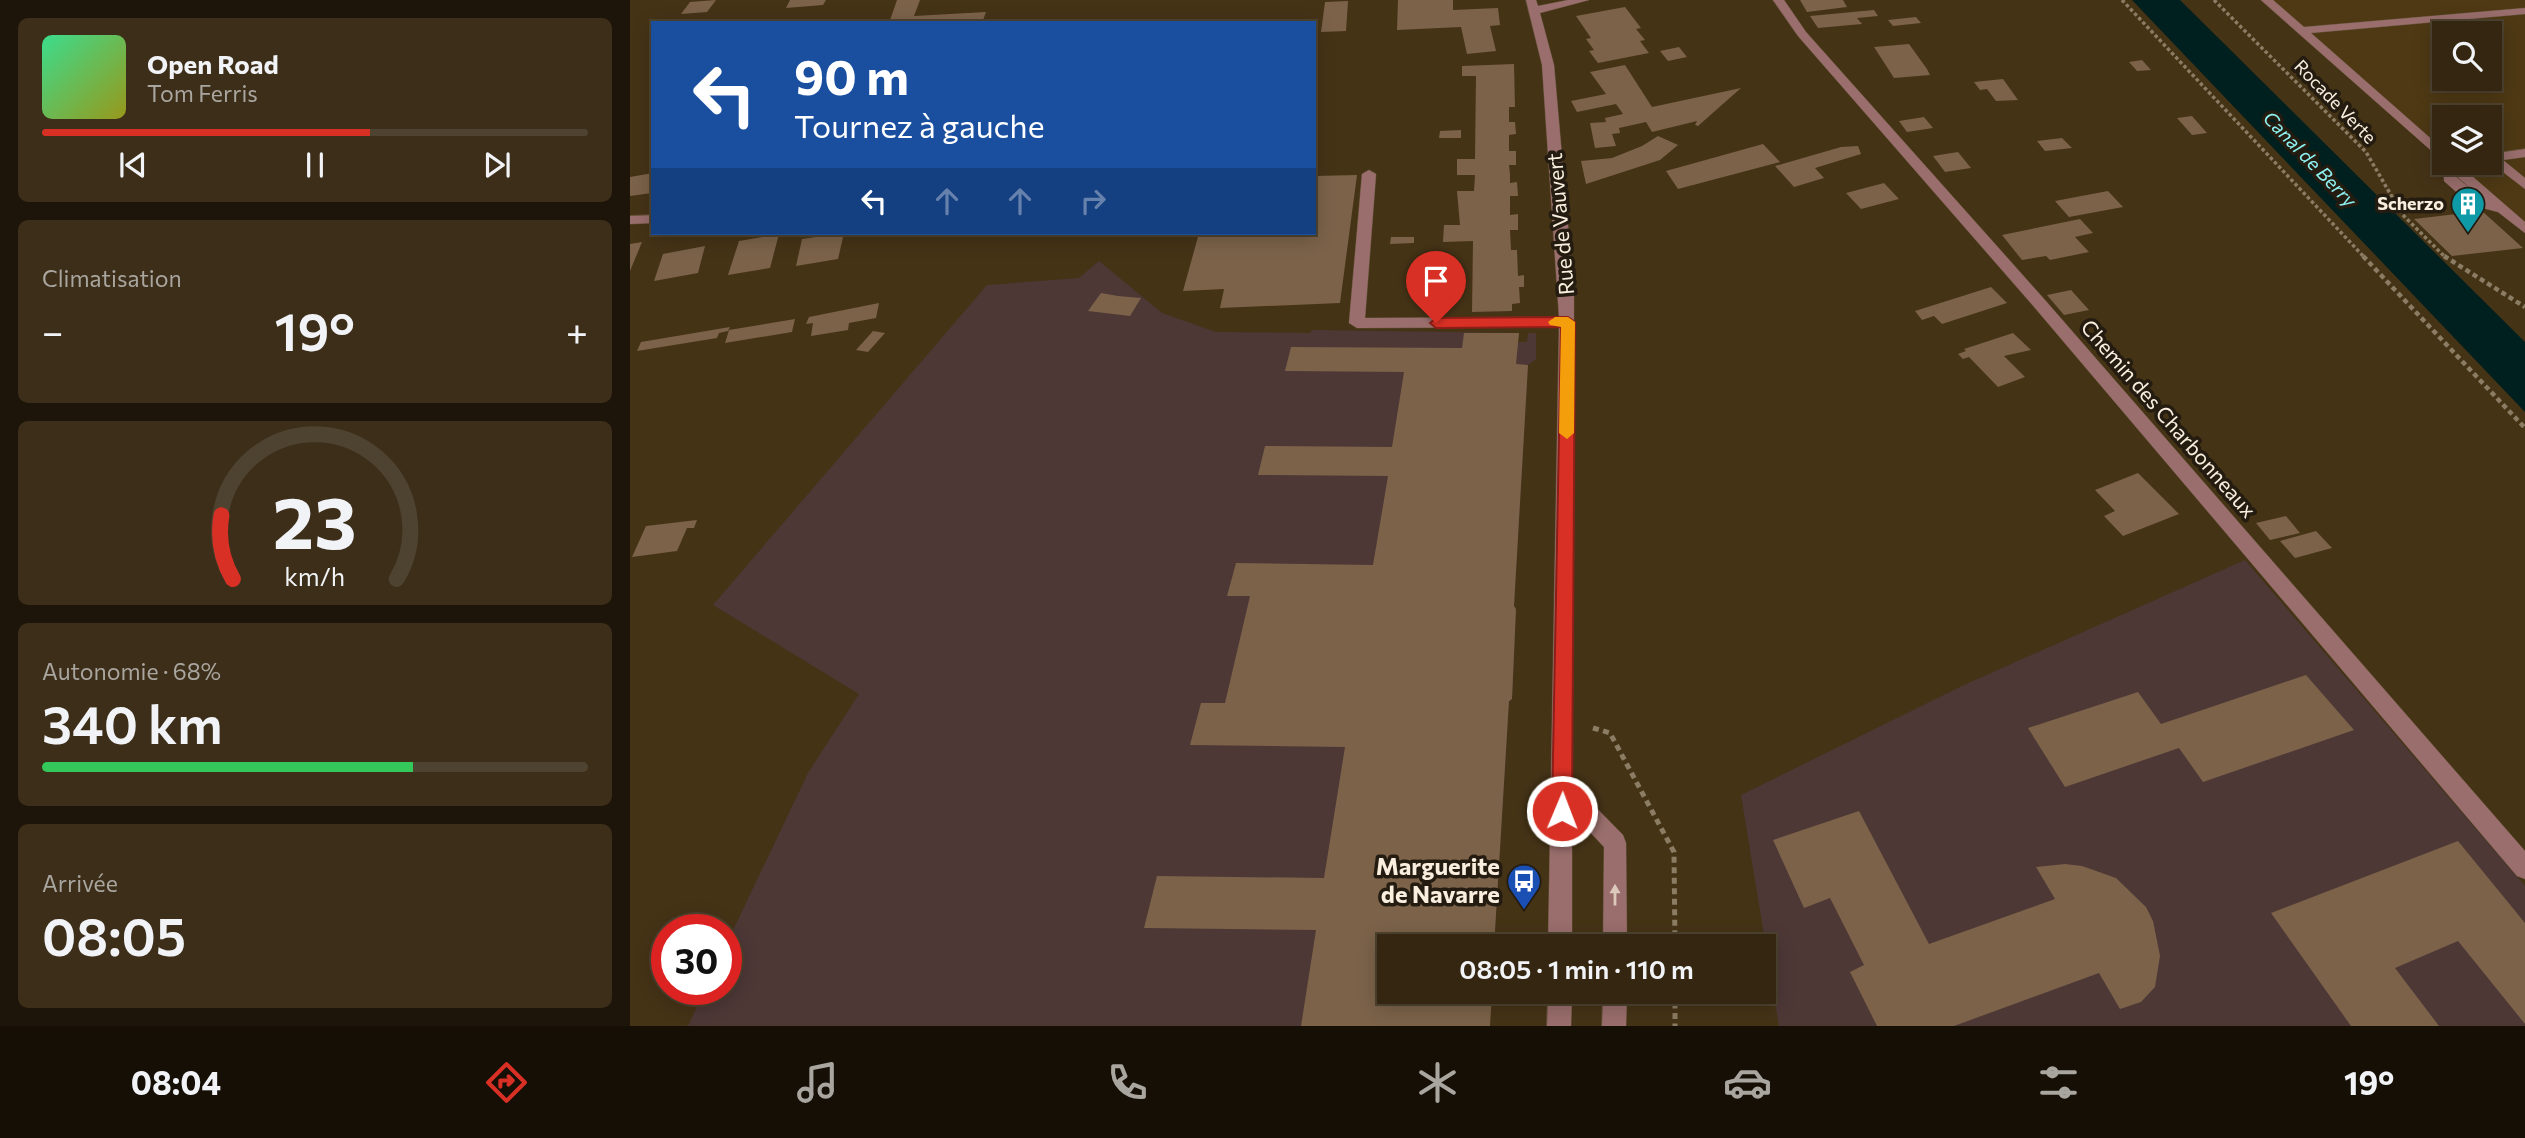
<!DOCTYPE html>
<html lang="fr">
<head>
<meta charset="utf-8">
<style>
	body { margin:0; font-family:Commissioner,sans-serif; background:#3c2e19; color:#f1f3f6; height:100vh; display:flex; flex-direction:column; font-size:26px; white-space:nowrap }
	* { box-sizing:border-box; margin:0 }
	p { font-size:23px; color:#a9a59f }
	.icon { flex:none; width:38px; height:38px; fill:none; stroke:currentColor; stroke-width:2; stroke-linecap:round; stroke-linejoin:round }
	.map { position:relative; flex:1; overflow:hidden }
	.details { display:flex; flex-direction:column; gap:18px; padding:18px; background:#1d1509; width:630px }
	.details>* { flex:none }
	.top-card { position:absolute; left:21px; top:21px; width:665px; height:214px; border-radius:0px; box-shadow:0 4px 18px #0003,0 0 0 2px #4e4330; background:#1a4fa0; color:#fff; overflow:hidden }
	.fabs { position:absolute; left:1802px; top:21px; display:grid; gap:14px }
	.fabs a { display:grid; place-items:center; width:70px; height:70px; border-radius:0px; background:#342610; box-shadow:0 4px 18px #0003,0 0 0 2px #4e4330; font-size:35px }
	.speed { position:absolute; left:21px; top:914px; display:flex; gap:14px; font-size:35px; font-weight:700; text-align:center }
	.speed>* { display:grid; place-content:center; width:91px; height:91px; border-radius:50%; background:#342610; box-shadow:0 4px 18px #0003,0 0 0 2px #4e4330; line-height:1 }
	.speed .limit { border:10px solid #d22; background:#fff; color:#111 }
	.pin { position:absolute; display:grid; place-items:center; width:60px; height:60px; color:#fff; margin:-72px -30px; border-radius:50% 50% 50% 0; rotate:-45deg; box-shadow:0 0 7px #0007 }
	.pin .icon { rotate:45deg }
	.me { position:absolute; width:77px; margin:-38px; rotate:1deg; stroke-linejoin:round; filter:drop-shadow(0 0 5px #0008) }
	.turn { display:flex; align-items:center; gap:24px; height:147px; padding:0 28px; font-size:32px }
	.turn .icon { width:91px; height:91px; stroke-width:2.5 }
	.turn b { display:block; font-size:49px; line-height:60px }
	.lanes { display:flex; align-items:center; height:66px; padding:0 28px; background:#0003; justify-content:center; gap:35px; direction:ltr }
	.lanes .off { opacity:.35 }
	.big { font-size:52px; font-weight:600; line-height:1.1 }
	.details .widget { flex:1; display:flex; flex-direction:column; justify-content:center; gap:10px; min-width:0; padding:0 24px; border-radius:10px; background:#3c2e19 }
	.details .dial { align-items:center; gap:0 }
	.dial svg { height:182px; overflow:visible; fill:none; stroke:#4e4330; stroke-width:7; stroke-linecap:round; text-anchor:middle }
	.dial text { fill:#f1f3f6; stroke:none }
	.song { display:flex; align-items:center; gap:21px }
	.cover { width:84px; height:84px; border-radius:10px; background:linear-gradient(135deg,hsl(150 70% 55%),hsl(60 70% 35%)) }
	.played { height:7px; border-radius:4px; background:linear-gradient(90deg,#d93025 60%,#4e4330 60%) }
	.keys { display:flex; justify-content:space-around; direction:ltr }
	.heat { display:flex; justify-content:space-between; align-items:center; font-size:38px; direction:ltr }
	.charge { height:10px; border-radius:5px; background:linear-gradient(90deg,#34c759 68%,#4e4330 0) }
	.trip { position:absolute; left:747px; top:934px; width:399px; height:70px; border-radius:0px; background:#342610; box-shadow:0 4px 18px #0003,0 0 0 2px #4e4330; font-weight:600; line-height:70px; text-align:center }
	.dock { display:flex; height:112px; justify-content:space-around; align-items:center; background:#150f06; color:#a9a59f }
	.dock .icon { width:49px; height:49px }
	.dock .selected { color:#d93025 }
	.dock b { font-size:32px; color:#f1f3f6 }
	main { display:flex; flex:1; min-height:0 }
	.map>svg:first-child { display:block }
	.built { fill:#4e3914; fill-rule:evenodd }
	.education { fill:#4d3836 }
	.water { fill:#001f1f }
	.building { fill:#7b6249 }
	.lines { fill:none; stroke-linecap:round; stroke-linejoin:round }
	.minor-casing { stroke:#625136; stroke-width:1 }
	.path-far2 { stroke:#8b7c64; stroke-width:3.5; stroke-dasharray:3.5 2.5; stroke-linecap:butt }
	.path-far1 { stroke:#8b7c64; stroke-width:4.5; stroke-dasharray:5 3.5; stroke-linecap:butt }
	.path { stroke:#8b7c64; stroke-width:5; stroke-dasharray:6 4.5; stroke-linecap:butt }
	.minor { fill:#996e6c; fill-rule:evenodd }
	.oneway { fill:#ddc8bc }
	.route { fill:#d93025; stroke:#8d1f18; stroke-width:2 }
	.slow { fill:#f59e0b }
	.labels { text-anchor:middle; stroke-width:7; stroke-linejoin:round; paint-order:stroke }
	.far-street-label { font-size:18px; fill:#faefdf; stroke:#241c10 }
	.far-poi-label { font-size:18px; font-weight:bold; fill:#faefdf; stroke:#241c10; text-anchor:end }
	.far-water-label { font-size:19px; font-style:italic; fill:#8ef2f2; stroke:#241c10 }
	.street-label { font-size:21px; fill:#faefdf; stroke:#241c10 }
	.near-poi-label { font-size:24px; font-weight:bold; fill:#faefdf; stroke:#241c10; text-anchor:end }
</style>
</head>
<body>
<main>
<section class="details">
<div class="widget">
<div class="song"><i class="cover"></i><div><b>Open Road</b><p>Tom Ferris</p></div></div>
<div class="played"></div>
<div class="keys"><svg class="icon" aria-label="previous" viewBox="0 0 24 24"><path d="M18 5L8 12l10 7zM5 5v14"/></svg><svg class="icon" aria-label="pause" viewBox="0 0 24 24"><path d="M8 5v14M16 5v14"/></svg><svg class="icon" aria-label="next" viewBox="0 0 24 24"><path d="M6 5l10 7-10 7zM19 5v14"/></svg></div>
</div>
<div class="widget"><p>Climatisation</p>
<div class="heat"><a>−</a><b class="big">19°</b><a>+</a></div>
</div>
<div class="widget dial"><svg viewBox="0 0 100 80">
<path d="M14 69A42 42 0 1 1 86 69"/>
<path d="M14 69A42 42 0 0 1 9 41" stroke="#d93025"/>
<text x="50" y="56" font-size="32" font-weight="700">23</text>
<text x="50" y="72" font-size="11">km/h</text>
</svg></div>
<div class="widget"><p>Autonomie · 68%</p><b class="big">340 km</b><div class="charge"></div></div>
<div class="widget"><p>Arrivée</p><b class="big">08:05</b></div>
</section>
<div class="map">
<svg width="1895" height="1026" viewBox="0 0 1895 1026">
	<rect width="100%" height="100%" fill="#453316"/>
	<path class="built" d="M1635 0H1895V229L1820 163H1860V117H1815V158ZM1815 33H1860V79H1815Z"/>
	<path class="education" d="M469 261 532 313 586 332 680 333 682 330 889 333 888 342H897L898 333H906V359L898 365 884 606 886 609 882 699 879 702 864 947H760V992L860 1026H58L75 989H96V945L178 773 229 694 83 605 357 285 449 278Z
		M1615 560 1895 886V1026H1149L1111 795 1334 685Z"/>
	<path class="water" d="M1502 0H1550L1895 342V412Z"/>
	<path class="building" d="M86 0 77 12 51 14 60 2Z
		M160 0H196L193 5 156 8Z
		M267 0H290L284 16 356 12 352 23H259Z
		M768 0H823V10L868 8 870 25 860 26 866 51 837 54 831 27 767 30Z
		M1170 0H1213L1217 7 1177 12Z
		M718 1 716 31 691 32 695 2Z
		M995 7 1011 28 1006 29 1015 40 1010 41 1019 53 968 63 959 51 964 50 956 39 961 38 946 16Z
		M1244 10 1248 16 1227 18 1232 24 1188 28 1180 16Z
		M1286 17 1291 23 1263 26 1258 20Z
		M1279 44 1297 69 1300 75 1264 78 1244 47Z
		M1049 47 1057 57 1038 61 1030 51Z
		M1512 60 1521 70 1507 71 1499 62Z
		M884 64 885 107H879V122H885L886 134 879 135V151H886V165H879L880 174V183L887 182 888 196H880V215L888 214V230H880L881 250H887L888 276 894 275V287H889L890 303 882 304V311L842 312 843 241 813 242 814 225H830L827 191H844L845 175H827V159H845L846 76H832V66Z
		M995 65 1022 107 1111 88 1068 126 1065 125 1067 121 1022 132 1016 122 989 128 990 133 982 134 986 146 965 148 960 123 976 122 975 118 993 114 986 104 947 112 941 101 976 94 960 72Z
		M1373 79 1388 100 1366 101 1357 89 1350 90 1344 82Z
		M1562 116 1577 133 1562 135 1547 118Z
		M1294 117 1303 128 1277 132 1269 121Z
		M831 130V138H809L810 131Z
		M1028 136 1048 145 1030 160 956 184 951 161 982 158 1012 146Z
		M1432 138 1442 148 1415 151 1407 141Z
		M1133 144 1150 162 1048 189 1036 171Z
		M1228 146 1231 154 1185 168 1194 178 1164 187 1145 166 1211 147Z
		M1328 152 1341 168 1315 172 1303 156Z
		M23 173 22 193 0 196V177Z
		M727 175 710 303 590 308 594 289 553 291 569 233H684V176Z
		M1254 183 1269 199 1231 209 1216 193Z
		M1478 191 1493 207 1439 217 1425 201Z
		M1852 211 1893 248 1822 256 1784 219Z
		M1450 219 1463 233 1445 237 1459 252 1420 260 1416 256 1392 260 1372 235Z
		M214 233 208 259 166 266 172 239Z
		M149 234 140 268 98 275 109 241Z
		M761 237H784V243L760 244Z
		M12 242 0 271V244Z
		M75 246 68 273 24 281 33 254Z
		M1361 287 1377 303 1312 324 1304 316 1292 320 1285 311Z
		M1441 290 1459 310 1434 315 1417 295Z
		M471 293 488 296 511 298 500 316 458 311Z
		M249 303 246 318 219 323 218 330 181 336 183 323 176 324 179 317Z
		M165 319 162 332 95 343 99 330Z
		M100 327 98 331 89 333 87 338 7 351 11 342Z
		M243 331 255 333 238 352 226 350Z
		M834 333H889L886 364 898 365 884 606 886 609 882 699 879 701 864 947H760V992H862L860 1026H671L686 930 514 928 527 876 694 878 715 747 560 745 571 703H595L620 596H597L606 563 743 565 758 476 628 475 635 446 762 447 774 372 655 371 661 347 832 348Z
		M1383 333 1401 350 1374 356 1395 377 1368 387 1339 357 1333 359 1328 354 1336 351 1334 349Z
		M1508 473 1549 514 1493 536 1474 516 1485 511 1465 490Z
		M1656 516 1670 533 1640 540 1626 523Z
		M67 520 64 528H57L47 551 2 557 16 526Z
		M1686 531 1702 548 1665 558 1650 541Z
		M1676 675 1724 730 1573 782 1549 748 1435 787 1398 728 1508 692 1531 724Z
		M1229 811 1299 944 1425 899 1406 867 1435 864 1452 866 1486 878 1516 907 1523 921 1530 956 1525 987 1511 1002 1490 1009 1469 973 1324 1026H1247L1220 972 1234 965 1200 898 1174 908 1143 840Z
		M1828 841 1895 923V1024L1828 941 1765 968 1809 1026H1721L1641 913Z"/>
	<g class="lines">
		<g class="minor-casing">
			<path id="minor" d="M896 0H906L908 6 938 0H959L910 13 924 65 944 293 942 783 993 835 996 843 997 947H973L974 847 942 813V947H918L929 327 727 328 719 323 732 174 739 170 746 174 735 318 929 317 912 65Z
				M1143 0H1154L1176 32 1415 300 1895 851V879L1887 876 1405 308 1168 36Z
				M1631 0H1643L1674 27 1895 8V14L1681 33 1815 151V163H1827L1895 222V233L1868 212 1841 205 1814 181V175H1824L1854 200 1815 166 1814 162Z
				M1895 149V157L1873 160 1895 178V189L1860 162V154Z
				M23 215V223L0 224V216Z
				M918 992H942L941 1026H917Z
				M973 992H997L996 1026H972Z"/>
		</g>
		<path class="path-far2" d="M1492 0 1735 258
			M1584 0 1736 152 1772 214 1816 258"/>
		<path class="path-far1" d="M1733 256 1895 428
			M1814 256 1895 307"/>
		<path class="path" d="M963 728 980 733 1044 852 1045 947
			M1045 992V1026"/>
		<use href="#minor" class="minor"/>
	</g>
	<defs><path id="oneway-solid" d="M-6-.8H1V-3.2L6.5 0L1 3.2V.8H-6Z" transform="scale(1.75)"/></defs>
	<use class="oneway" href="#oneway-solid" transform="translate(985 895) rotate(-90)"/>
	<path class="route" d="M938 317 945 322 942 811 939 818 932 821 925 818 922 811 931 327 806 328 800 323 806 318Z"/>
	<path class="slow" d="M925 317H938L945 322 944 433 937 439 929 433 931 327 920 325 918 322Z"/>
	<defs>
		<g id="building-pin" transform="scale(1.75)"><path d="M0 17L-7.5 6A9.5 9.5 0 1 1 7.5 6Z" fill="#0f9aa8" stroke="#241c10"/><path d="M-4-6H4V6H1V3H-1V6H-4ZM-2.5-4.3h1.7v1.8h-1.7ZM.8-4.3h1.7v1.8H.8ZM-2.5-1h1.7V.8h-1.7ZM.8-1h1.7V.8H.8Z" fill="#fff"/></g>
		<g id="bus-pin" transform="scale(1.75)"><path d="M0 17L-7.5 6A9.5 9.5 0 1 1 7.5 6Z" fill="#1a4fb4" stroke="#241c10"/><path d="M-5-6H5V4H4V6H2V4H-2V6H-4V4H-5ZM-3.5-4V0h7V-4ZM-3.5 1.2v1.5H-2V1.2ZM2 1.2v1.5H3.5V1.2Z" fill="#fff"/></g>
	</defs>
	<g fill-rule="evenodd">
		<use href="#building-pin" x="1838" y="204"/>
		<use href="#bus-pin" x="894" y="881"/>
	</g>
	<g class="labels">
		<g class="far-street-label">
			<text transform="translate(1705 102) rotate(46)" y="6">Rocade Verte</text>
		</g>
		<g class="far-poi-label">
			<text x="1814" y="210">Scherzo</text>
		</g>
		<g class="far-water-label">
			<text transform="translate(1680 159) rotate(46)" y="7">Canal de Berry</text>
		</g>
		<g class="street-label">
			<text transform="translate(931 224) rotate(-95)" y="7">Rue de Vauvert</text>
			<text transform="translate(1538 419) rotate(49)" y="7">Chemin des Charbonneaux</text>
		</g>
		<g class="near-poi-label">
			<text x="870" y="875">Marguerite<tspan x="870" dy="28">de Navarre</tspan></text>
		</g>
	</g>
</svg>
<div class="fabs">
<a><svg class="icon" aria-label="search" viewBox="0 0 24 24"><circle cx="10" cy="10" r="6"/><path d="M15 15l6 6"/></svg></a>
<a><svg class="icon" aria-label="layers" viewBox="0 0 24 24"><path d="M12 4l9 5-9 5-9-5zM3 14l9 5 9-5"/></svg></a>
</div>
<div class="speed"><div class="limit">30</div></div>
<div class="pin" style="left:806px;top:323px;background:#d93025"><svg class="icon" aria-label="arrive" viewBox="0 0 24 24"><path d="M6 21V4h12l-3 4 3 4H6"/></svg></div>
<svg class="me" style="left:932px;top:811px" viewBox="-20 -20 40 40"><circle r="17" fill="#d93025" stroke="#fff" stroke-width="3"/><path d="M0-11L8 9 0 5-8 9z" fill="#fff"/></svg>
<div class="trip">08:05 · 1 min · 110 m</div>
<div class="top-card">
<div class="turn"><svg class="icon" aria-label="left" viewBox="0 0 24 24"><path d="M17 20v-9H6M10 6l-5 5 5 5"/></svg><div><b>90 m</b>Tournez à gauche</div></div>
<div class="lanes"><svg class="icon" aria-label="left" viewBox="0 0 24 24"><path d="M17 20v-9H6M10 6l-5 5 5 5"/></svg><svg class="icon off" aria-label="ahead" viewBox="0 0 24 24"><path d="M12 20V5M6 11l6-6 6 6"/></svg><svg class="icon off" aria-label="ahead" viewBox="0 0 24 24"><path d="M12 20V5M6 11l6-6 6 6"/></svg><svg class="icon off" aria-label="right" viewBox="0 0 24 24"><path d="M7 20v-9h11M14 6l5 5-5 5"/></svg></div>
</div>
</div>
</main>
<nav class="dock">
<b>08:04</b>
<svg class="icon selected" aria-label="directions" viewBox="0 0 24 24"><path d="M12 3l9 9-9 9-9-9zM9 14v-3h6M13 9l2 2-2 2"/></svg>
<svg class="icon" aria-label="music" viewBox="0 0 24 24"><path d="M9 18V5l10-2v13"/><circle cx="6" cy="18" r="3"/><circle cx="16" cy="16" r="3"/></svg>
<svg class="icon" aria-label="phone" viewBox="0 0 24 24"><path d="M5 4h4l2 5-3 2q2 4 5 5l2-3 5 2v4C11 20 4 13 5 4z"/></svg>
<svg class="icon" aria-label="climate" viewBox="0 0 24 24"><path d="M12 3v18M4 7l16 10M4 17L20 7"/></svg>
<svg class="icon" aria-label="car" viewBox="0 0 24 24"><path d="M5 17H2v-5l4-1 3-4h7l3 4 3 1v5h-3M9 17h6M6 11h13"/><circle cx="7" cy="17" r="2"/><circle cx="17" cy="17" r="2"/></svg>
<svg class="icon" aria-label="filters" viewBox="0 0 24 24"><path d="M4 7h16M4 17h16"/><circle cx="9" cy="7" r="2"/><circle cx="15" cy="17" r="2"/></svg>
<b>19°</b>
</nav>
</body>
</html>
